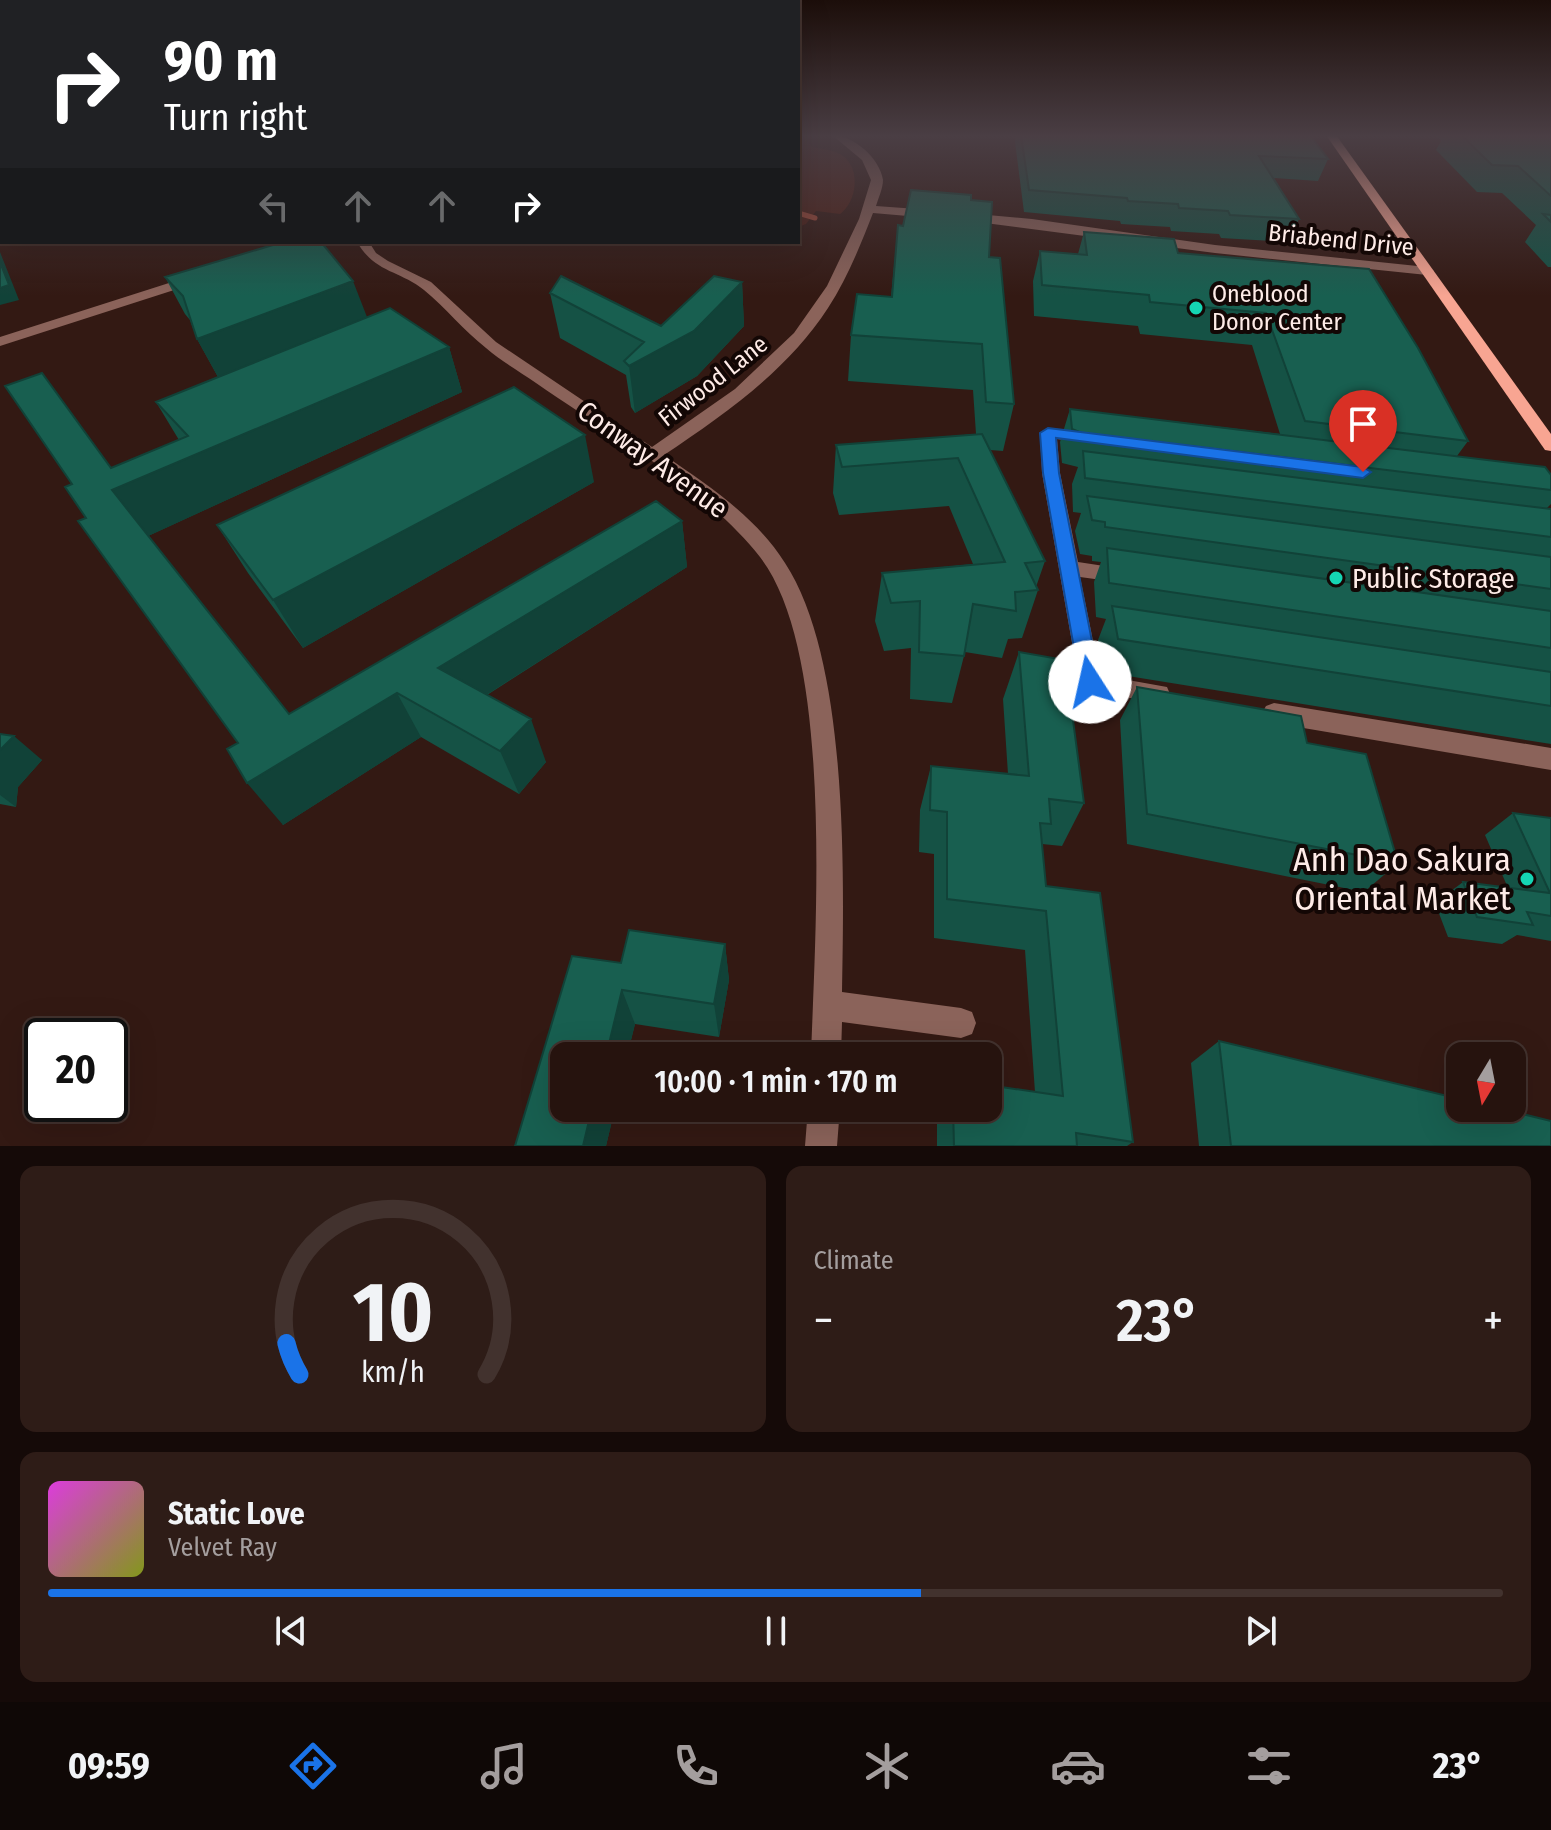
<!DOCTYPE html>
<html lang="en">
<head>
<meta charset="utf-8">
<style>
	body { margin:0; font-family:"Fira Sans Condensed",sans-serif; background:#2e1c17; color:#f1f3f6; height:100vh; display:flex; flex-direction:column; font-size:30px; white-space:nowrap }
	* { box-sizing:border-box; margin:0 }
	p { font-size:26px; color:#a49e9e }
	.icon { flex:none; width:44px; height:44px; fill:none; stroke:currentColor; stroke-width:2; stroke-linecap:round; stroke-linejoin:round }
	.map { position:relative; height:1146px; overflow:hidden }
	.details { display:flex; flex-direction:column; gap:20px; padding:20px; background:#150a08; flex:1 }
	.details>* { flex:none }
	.top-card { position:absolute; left:0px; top:0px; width:800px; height:244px; box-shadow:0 8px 32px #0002,0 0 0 2px #42322e; background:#202124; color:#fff; overflow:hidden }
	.needle { width:52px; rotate:190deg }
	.tools { position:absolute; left:1446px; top:1042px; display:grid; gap:16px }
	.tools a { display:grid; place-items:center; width:80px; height:80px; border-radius:16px; background:#26130e; box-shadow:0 8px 32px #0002,0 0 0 2px #42322e; font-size:40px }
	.speed { position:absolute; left:24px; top:1018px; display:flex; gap:16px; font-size:40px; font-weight:700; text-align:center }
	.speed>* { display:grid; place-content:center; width:104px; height:104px; border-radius:50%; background:#26130e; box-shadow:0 8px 32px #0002,0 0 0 2px #42322e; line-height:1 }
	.speed .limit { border:4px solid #111; border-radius:12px; background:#fff; color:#111 }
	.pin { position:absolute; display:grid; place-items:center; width:68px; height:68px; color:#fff; margin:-82px -34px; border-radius:50% 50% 50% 0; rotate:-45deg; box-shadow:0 0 8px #0007 }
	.pin .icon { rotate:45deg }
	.me { position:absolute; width:88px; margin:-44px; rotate:350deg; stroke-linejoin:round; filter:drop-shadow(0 0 6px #0008) }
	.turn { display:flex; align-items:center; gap:28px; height:168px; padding:0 32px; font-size:36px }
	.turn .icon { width:104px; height:104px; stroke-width:2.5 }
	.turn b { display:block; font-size:56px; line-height:68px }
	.lanes { display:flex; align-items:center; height:76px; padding:0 32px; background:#0003; justify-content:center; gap:40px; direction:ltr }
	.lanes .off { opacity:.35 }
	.big { font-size:60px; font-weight:600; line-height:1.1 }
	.details .tile { flex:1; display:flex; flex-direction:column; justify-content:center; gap:12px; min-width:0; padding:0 28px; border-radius:16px; background:#2e1c17 }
	.details .dial { align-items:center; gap:0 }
	.dial svg { height:208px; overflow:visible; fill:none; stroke:#42322e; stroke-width:7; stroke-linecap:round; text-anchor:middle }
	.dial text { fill:#f1f3f6; stroke:none }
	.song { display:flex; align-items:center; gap:24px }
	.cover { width:96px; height:96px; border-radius:12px; background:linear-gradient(135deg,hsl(300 70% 55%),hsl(70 70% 35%)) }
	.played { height:8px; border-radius:4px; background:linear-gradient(90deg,#1a73e8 60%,#42322e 60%) }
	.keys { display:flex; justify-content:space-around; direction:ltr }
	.heat { display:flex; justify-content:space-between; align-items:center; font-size:44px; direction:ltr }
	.details .tiles { flex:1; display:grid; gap:20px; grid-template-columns:1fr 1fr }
	.tile:last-child { grid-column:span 2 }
	.trip { position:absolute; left:550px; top:1042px; width:452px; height:80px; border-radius:16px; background:#26130e; box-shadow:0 8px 32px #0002,0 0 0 2px #42322e; font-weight:600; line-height:80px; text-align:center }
	.tab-bar { display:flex; height:128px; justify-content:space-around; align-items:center; background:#0f0806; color:#a49e9e }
	.tab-bar .icon { width:56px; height:56px }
	.tab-bar .current { color:#1a73e8 }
	.tab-bar b { font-size:36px; color:#f1f3f6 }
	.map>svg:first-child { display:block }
	.green { fill:#4e1f15 }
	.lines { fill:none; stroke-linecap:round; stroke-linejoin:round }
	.stream { stroke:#a34a38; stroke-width:5 }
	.minor { fill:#8b635a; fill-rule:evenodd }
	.major { fill:#f8a592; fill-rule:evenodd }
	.wall { fill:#155245 }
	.shaded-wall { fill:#114238 }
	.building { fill:#185f50; stroke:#114238; stroke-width:2 }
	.route { fill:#1a73e8; stroke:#114b97; stroke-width:2 }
	.poi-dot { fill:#15d5b3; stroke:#130705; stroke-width:3 }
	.labels { text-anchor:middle; stroke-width:8; stroke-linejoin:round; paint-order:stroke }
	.far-street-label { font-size:24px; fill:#feebe7; stroke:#130705 }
	.far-poi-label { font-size:24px; fill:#feebe7; stroke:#130705; text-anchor:start }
	.street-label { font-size:28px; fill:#feebe7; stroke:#130705 }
	.poi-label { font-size:28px; fill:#feebe7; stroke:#130705; text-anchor:start }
	.near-poi-label { font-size:34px; fill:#feebe7; stroke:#130705; text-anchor:end }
</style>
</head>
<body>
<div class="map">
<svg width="1551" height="1146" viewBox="0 0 1551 1146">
	<rect width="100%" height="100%" fill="#331913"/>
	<path class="green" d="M798 135H812L809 143 812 147C822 149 835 150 843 156 861 169 857 202 840 214L816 211 806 224 798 227Z"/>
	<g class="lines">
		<path class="stream" d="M798 213 815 218"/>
		<path class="minor" d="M832 135C853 135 880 158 883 180 883 188 878 199 876 206L931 210 937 214 931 218 873 213C861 244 847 279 828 308 787 371 725 414 664 455 709 486 755 516 785 563 849 661 844 876 842 992L961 1008 972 1012 976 1023 972 1034 961 1038 842 1022 841 1056H811C815 933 835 654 760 557 706 488 608 433 536 383 519 371 501 361 486 348 464 331 446 308 424 290 399 270 375 273 357 242H369L376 253 388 261 431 282 496 342 652 447 735 389 794 333 827 286 859 219 871 180 862 160Z
			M966 213 1032 219 1215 245 1427 267 1434 271 1427 275 1215 253 962 220V214Z
			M315 242H337L298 254 292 250Z
			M194 275 201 279 199 282 0 346V337Z
			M1048 428 1087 433 1095 438 1087 443 1057 439 1060 473 1078 562 1124 569 1131 571 1134 576 1131 581 1124 583 1080 577 1100 675 1167 687 1170 694 1167 701 1159 703 1090 691 1082 688 1079 682 1042 473 1040 433Z
			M1274 703 1551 748V770L1274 723 1266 720 1262 713 1266 706Z
			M808 1108H840L837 1146H805Z"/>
		<path class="major" d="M1326 135H1336L1551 434V451L1545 450Z"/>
	</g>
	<path class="wall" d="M1016 135H1310L1328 159 1318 181 1274 178 1299 219 1288 242 1221 238 1219 234 1171 231 1170 227 1121 224 1120 221 1024 212 1015 142Z
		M1436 135H1551V267H1548L1525 242 1536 225 1502 193 1477 192 1436 150 1441 141Z
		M971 200 989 257 1014 404 1003 451 990 450 1045 561 1036 587 1038 590 1022 638 1008 639 1002 658 965 652 952 703 910 699 911 648 884 651 875 621 882 573 973 564 949 506 839 515 833 493 836 445 976 434 973 390 848 381 851 335 891 297 898 225 903 226Z
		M1084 232 1178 253 1468 441 1457 456 1551 475V504L1547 508 1551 509V744L1103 672 1098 640 1106 619 1096 617 1094 582 1101 562 1092 561V556L1080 554 1075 531 1081 513 1073 512 1072 484 1078 467 1062 463 1060 442 1070 409 1280 434 1252 345 1140 334 1138 326 1034 316 1033 281 1040 251 1078 254Z
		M283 242 218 377 197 339 190 320 185 314 165 277Z
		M742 282 744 326 697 376 635 413 631 407 626 375 560 338 550 293 661 326Z
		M449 347 462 392 148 536 289 714 682 521 687 567 487 695 546 762 519 794 421 737 283 825 238 743 86 518 179 440 156 402Z
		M594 482 303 648 248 573 217 525Z
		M1019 652 1084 803 1062 846 1042 844 1046 886 1133 1142 1127 1146H937V1108H988L1035 1092 1025 950 934 938V854L919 852 920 810 931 766 1008 774 1003 699Z
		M1137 687 1398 863 1364 892 1127 844 1120 720Z
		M0 734 42 760 18 787 16 807 0 804Z
		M1513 813 1551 818V941L1517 935 1502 944 1448 937 1435 903 1463 882 1508 888 1485 835Z
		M629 930 725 944 729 980 719 1037 635 1024 627 1056H564V1108H615L606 1146H515L572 956 621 963Z
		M1219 1041 1551 1146H1199L1191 1063Z"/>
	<path class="shaded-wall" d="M2 221V236L0 237V222Z
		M0 252 19 300 0 305Z
		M353 281 367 317 218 377 197 339Z
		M742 282 744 326 697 376 635 413 629 366Z
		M449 347 462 392 146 537 112 490Z
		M585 435 594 482 303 648 273 600Z
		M682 521 687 567 458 713 438 668Z
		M397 693 421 737 283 825 247 783Z
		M531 719 546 762 519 794 500 751Z
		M14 736 42 760 18 787 16 807 0 795V750Z
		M725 944 729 980 719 1037 714 1004Z
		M622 990 635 1024 627 1056H606Z
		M592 1108H615L606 1146H583Z"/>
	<path class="building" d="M0 135H2V221L0 222Z
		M1021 135H1310L1328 159 1259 156 1299 219 1230 215 1228 211 1179 208 1178 204 1128 201 1127 198 1029 190Z
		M1461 135H1551V196L1518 166 1492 165Z
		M911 190 971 195V200L992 202 989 257 1000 258 1014 404 986 402 982 344 851 335 857 294 892 297 898 225 903 226Z
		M1543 214 1551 215V222Z
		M1084 232 1174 239 1178 253 1369 269 1418 348 1468 441 1305 421 1266 313 1150 302 1149 295 1042 285 1040 251 1087 255Z
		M283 242H321L353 281 197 339 183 296 165 277Z
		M0 262 9 285 0 288Z
		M561 276 661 326 714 276 742 282 694 331 629 366 624 361 644 342 550 293Z
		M390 308 449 347 112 490 289 714 656 501 682 521 438 668 531 719 500 751 397 693 247 783 227 749 238 743 78 521 86 518 65 487 72 484 5 386 42 373 111 468 188 436 156 402Z
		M514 387 585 435 273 600 217 525Z
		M1070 409 1545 467 1551 475V490L1082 433 1072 429Z
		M982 434 1045 561 1025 563 1038 590 1015 592 1016 611 973 604 964 656 919 652 920 601 891 603 882 573 1005 562 958 458 842 467 836 445Z
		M1083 451 1551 509V537L1085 478Z
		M1087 496 1551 557V589L1105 527V522L1092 520Z
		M1107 548 1551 611V648L1109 583Z
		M1112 606 1551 672V706L1118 639Z
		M1019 652 1065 660 1084 803 1049 799 1051 824 1040 823 1046 886 1100 893 1133 1142 1076 1133 1077 1146H954L953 1108H988V1085L1063 1096 1046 911 947 899V812L930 810 931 766 1029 776Z
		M1137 687 1301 716 1307 743 1366 754 1398 863 1147 814Z
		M0 734 14 736 0 750Z
		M1513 813 1551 818V916L1527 912 1533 925 1477 917 1463 882 1550 893Z
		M629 930 725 944 714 1004 622 990 606 1056H564V1108H592L583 1146H515L572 956 621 963Z
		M1219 1041 1460 1099V1108H1498L1551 1121V1146H1231Z"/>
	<linearGradient id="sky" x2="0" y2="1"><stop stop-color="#1c0e0a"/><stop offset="0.46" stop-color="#4a3e44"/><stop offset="1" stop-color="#4a3e44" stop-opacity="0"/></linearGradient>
	<rect width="1551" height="296" fill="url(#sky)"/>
	<path class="route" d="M1048 428 1363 467 1371 472 1363 478 1056 438 1059 473 1100 682 1097 688 1090 691 1083 688 1080 682 1043 473 1040 433Z"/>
	<g class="poi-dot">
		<circle cx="1196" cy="308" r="8"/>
		<circle cx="1336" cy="578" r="8"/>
		<circle cx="1527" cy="879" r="8"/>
	</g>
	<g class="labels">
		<g class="far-street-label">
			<text transform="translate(1341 240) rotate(6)" y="8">Briabend Drive</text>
			<text transform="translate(713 381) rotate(-38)" y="8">Firwood Lane</text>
		</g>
		<g class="far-poi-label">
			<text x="1212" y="302">Oneblood<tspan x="1212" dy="28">Donor Center</tspan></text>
		</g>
		<g class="street-label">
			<text transform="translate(653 459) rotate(36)" y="10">Conway Avenue</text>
		</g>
		<g class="poi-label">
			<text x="1352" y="588">Public Storage</text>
		</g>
		<g class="near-poi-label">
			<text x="1511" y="871">Anh Dao Sakura<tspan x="1511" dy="39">Oriental Market</tspan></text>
		</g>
	</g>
</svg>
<div class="tools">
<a><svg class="needle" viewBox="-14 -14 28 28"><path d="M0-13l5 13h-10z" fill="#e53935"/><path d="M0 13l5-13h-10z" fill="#a49e9e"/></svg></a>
</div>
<div class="speed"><div class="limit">20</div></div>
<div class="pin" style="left:1363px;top:472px;background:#d93025"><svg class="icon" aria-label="arrive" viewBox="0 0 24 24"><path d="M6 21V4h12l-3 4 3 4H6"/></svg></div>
<svg class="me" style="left:1090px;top:682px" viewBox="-20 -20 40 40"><circle r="19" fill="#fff"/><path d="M0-13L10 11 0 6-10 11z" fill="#1a73e8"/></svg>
<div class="trip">10:00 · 1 min · 170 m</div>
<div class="top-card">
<div class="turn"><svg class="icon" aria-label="right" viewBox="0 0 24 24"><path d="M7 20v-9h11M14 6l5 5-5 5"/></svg><div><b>90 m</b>Turn right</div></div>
<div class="lanes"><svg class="icon off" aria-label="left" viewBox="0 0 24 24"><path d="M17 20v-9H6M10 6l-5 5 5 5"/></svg><svg class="icon off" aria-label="ahead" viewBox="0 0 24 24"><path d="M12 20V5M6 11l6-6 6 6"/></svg><svg class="icon off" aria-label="ahead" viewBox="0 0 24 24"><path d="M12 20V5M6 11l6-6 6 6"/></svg><svg class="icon" aria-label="right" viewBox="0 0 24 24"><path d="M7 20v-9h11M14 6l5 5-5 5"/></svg></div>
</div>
</div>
<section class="details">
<div class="tiles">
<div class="tile dial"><svg viewBox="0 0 100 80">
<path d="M14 69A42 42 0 1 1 86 69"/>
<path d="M14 69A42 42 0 0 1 9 57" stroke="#1a73e8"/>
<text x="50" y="56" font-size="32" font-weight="700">10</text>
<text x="50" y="72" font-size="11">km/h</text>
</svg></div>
<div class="tile"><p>Climate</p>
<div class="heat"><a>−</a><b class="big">23°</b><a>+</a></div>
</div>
<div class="tile">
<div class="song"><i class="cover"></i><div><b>Static Love</b><p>Velvet Ray</p></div></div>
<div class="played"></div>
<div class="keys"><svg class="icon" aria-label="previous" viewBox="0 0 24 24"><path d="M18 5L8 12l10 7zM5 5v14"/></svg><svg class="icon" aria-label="pause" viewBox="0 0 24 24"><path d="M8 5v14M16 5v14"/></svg><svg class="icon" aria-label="next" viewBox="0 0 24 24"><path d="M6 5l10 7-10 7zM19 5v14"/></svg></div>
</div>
</div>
</section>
<nav class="tab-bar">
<b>09:59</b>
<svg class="icon current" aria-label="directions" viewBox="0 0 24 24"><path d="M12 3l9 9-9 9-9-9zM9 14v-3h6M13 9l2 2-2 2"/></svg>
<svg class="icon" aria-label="music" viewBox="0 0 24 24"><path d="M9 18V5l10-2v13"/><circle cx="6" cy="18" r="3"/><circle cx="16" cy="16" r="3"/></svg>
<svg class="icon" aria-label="phone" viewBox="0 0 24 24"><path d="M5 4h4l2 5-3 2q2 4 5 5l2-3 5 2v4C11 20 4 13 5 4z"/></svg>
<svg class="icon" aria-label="climate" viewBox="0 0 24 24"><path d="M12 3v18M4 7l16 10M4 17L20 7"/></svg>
<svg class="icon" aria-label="car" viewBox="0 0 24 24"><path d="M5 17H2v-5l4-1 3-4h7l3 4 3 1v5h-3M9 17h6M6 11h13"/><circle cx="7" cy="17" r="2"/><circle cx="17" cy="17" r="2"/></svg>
<svg class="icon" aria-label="filters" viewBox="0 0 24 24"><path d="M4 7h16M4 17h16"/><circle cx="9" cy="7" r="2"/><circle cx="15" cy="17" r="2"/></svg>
<b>23°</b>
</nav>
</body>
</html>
